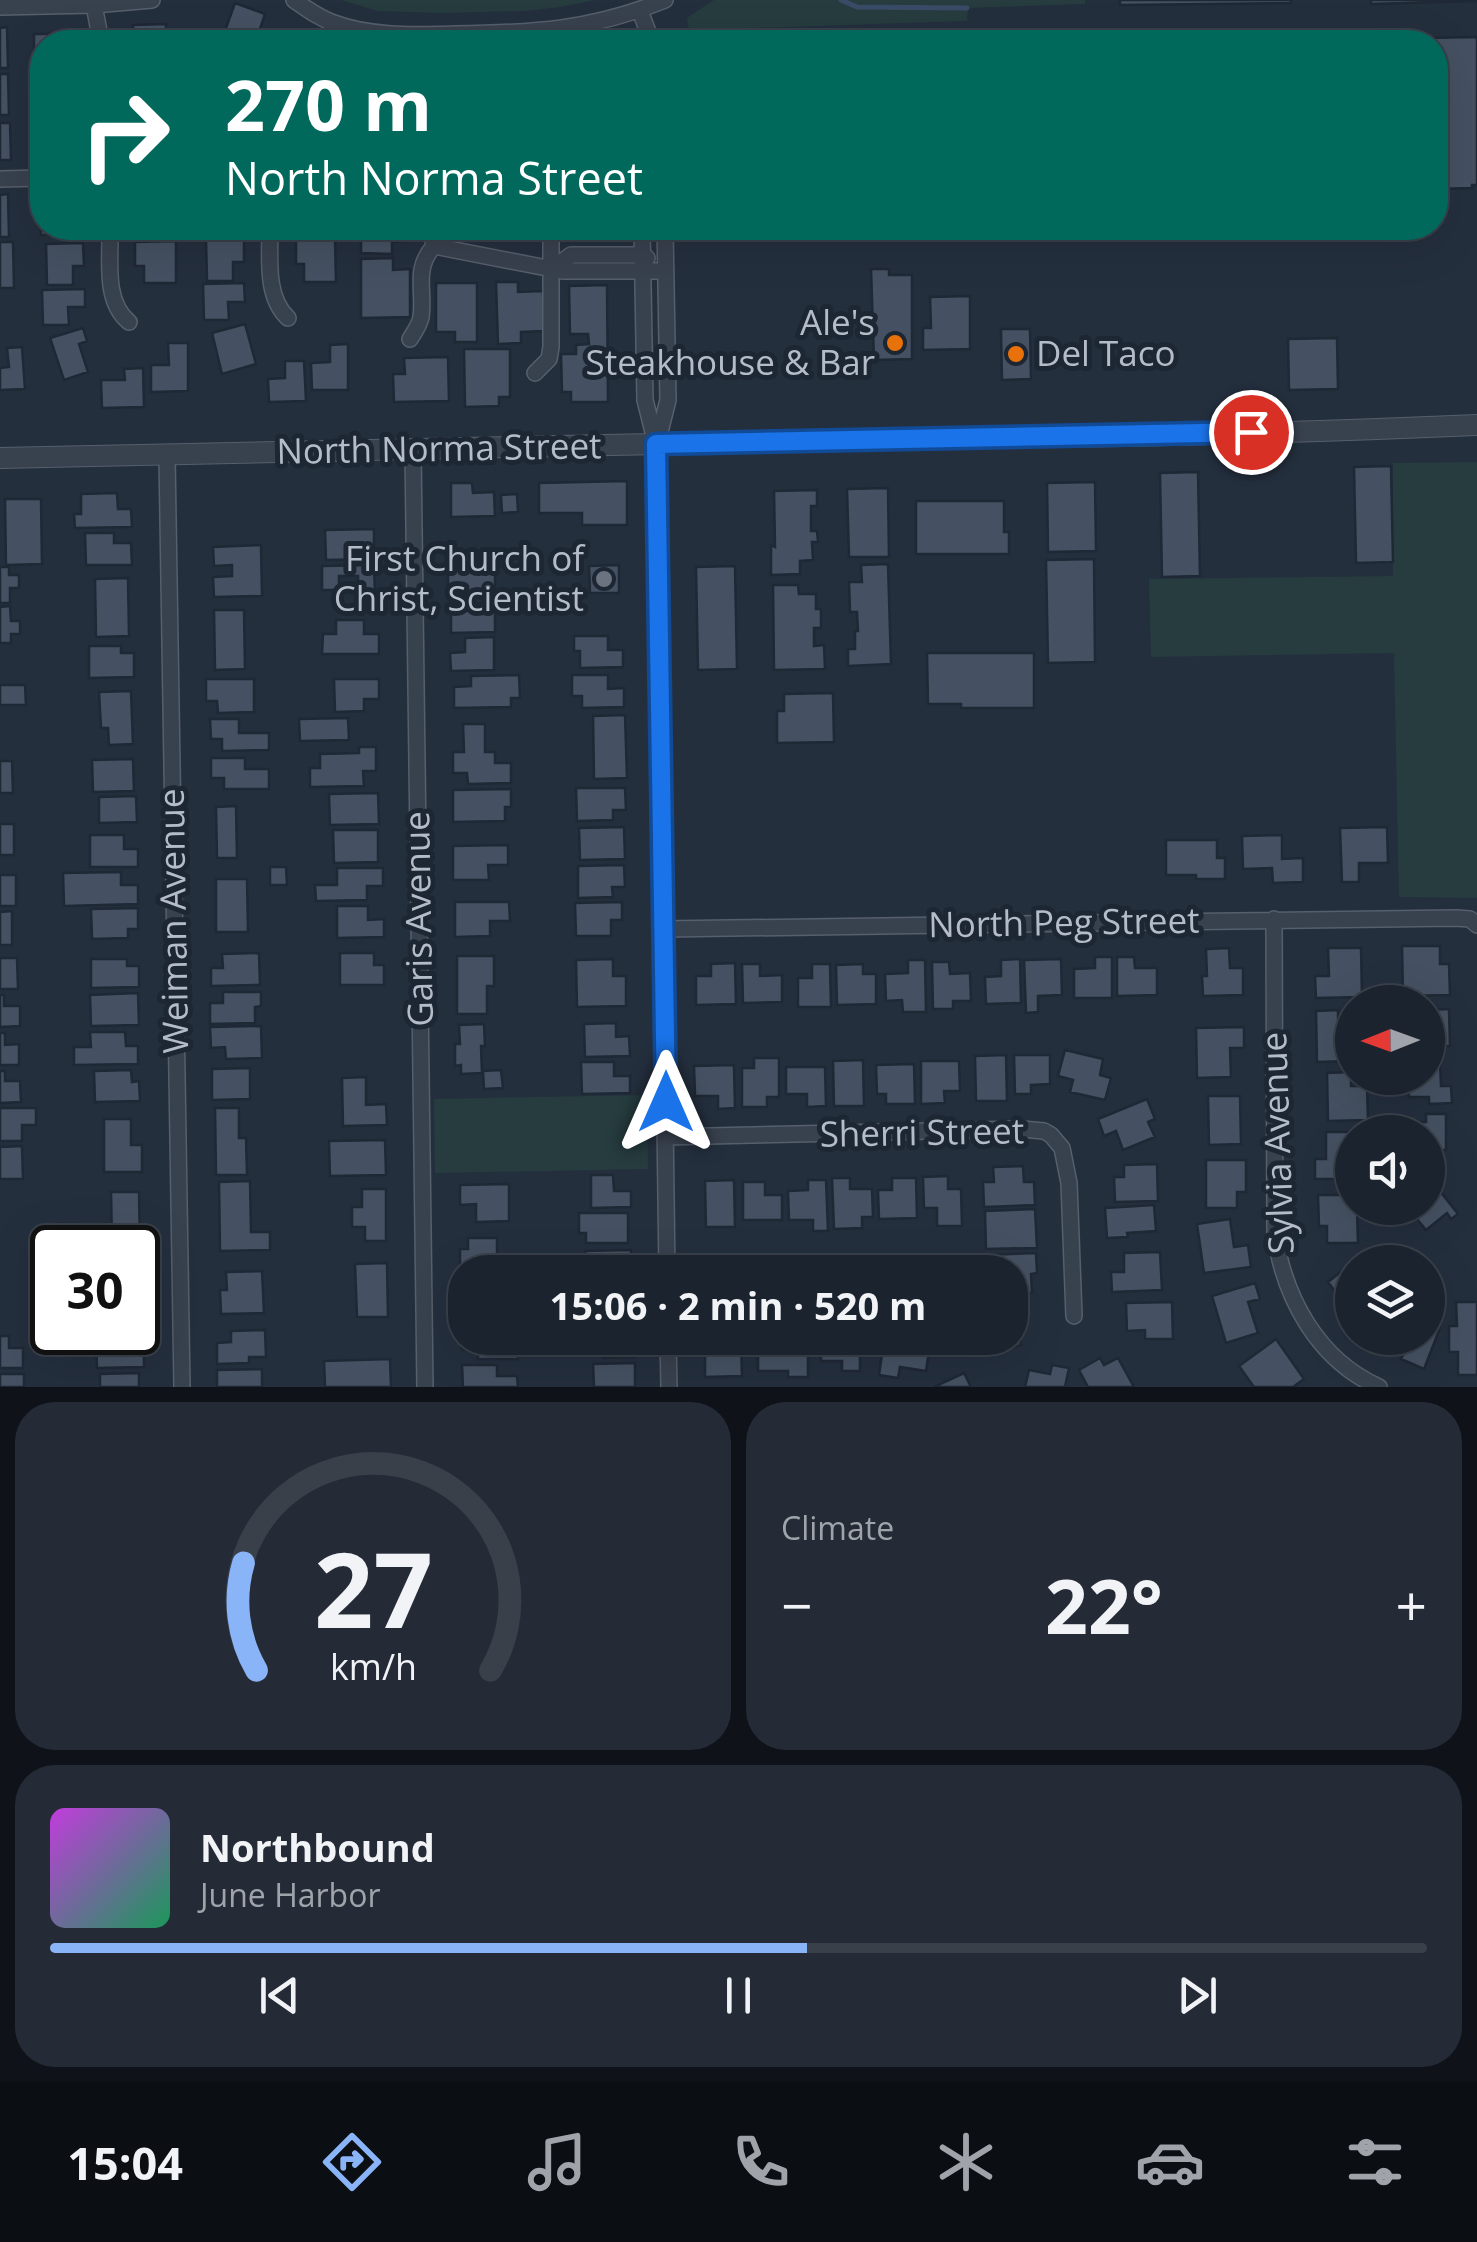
<!DOCTYPE html>
<html lang="en">
<head>
<meta charset="utf-8">
<style>
	body { margin:0; font-family:"Open Sans",sans-serif; background:#242b36; color:#f1f3f6; height:100vh; display:flex; flex-direction:column; font-size:38px; white-space:nowrap }
	* { box-sizing:border-box; margin:0 }
	p { font-size:32px; color:#a0a4aa }
	.icon { flex:none; width:55px; height:55px; fill:none; stroke:currentColor; stroke-width:2; stroke-linecap:round; stroke-linejoin:round }
	.map { position:relative; height:1387px; overflow:hidden }
	.panel { display:flex; flex-direction:column; gap:15px; padding:15px; background:#0f1319; flex:1 }
	.panel>* { flex:none }
	.hud { position:absolute; left:30px; top:30px; width:1418px; height:210px; border-radius:40px; box-shadow:0 10px 40px #0002,0 0 0 2px #39404a; background:#00695c; color:#fff; overflow:hidden }
	.needle { width:65px; rotate:269deg }
	.tools { position:absolute; left:1335px; top:985px; display:grid; gap:20px }
	.tools a { display:grid; place-items:center; width:110px; height:110px; border-radius:50%; background:#1b232e; box-shadow:0 10px 40px #0002,0 0 0 2px #39404a; font-size:50px }
	.speed { position:absolute; left:30px; top:1225px; display:flex; gap:20px; font-size:50px; font-weight:700; text-align:center }
	.speed>* { display:grid; place-content:center; width:130px; height:130px; border-radius:50%; background:#1b232e; box-shadow:0 10px 40px #0002,0 0 0 2px #39404a; line-height:1 }
	.speed .limit { border:5px solid #111; border-radius:15px; background:#fff; color:#111 }
	.pin { position:absolute; display:grid; place-items:center; width:85px; height:85px; color:#fff; margin:-42px; border:5px solid #fff; border-radius:50%; box-shadow:0 2px 10px #0007 }
	.me { position:absolute; width:110px; margin:-55px; rotate:0deg; stroke-linejoin:round; filter:drop-shadow(0 0 8px #0008) }
	.turn { display:flex; align-items:center; gap:35px; height:210px; padding:0 30px; font-size:45px }
	.turn .icon { width:130px; height:130px; stroke-width:2.5 }
	.turn b { display:block; font-size:70px; line-height:85px }
	.big { font-size:75px; font-weight:700; line-height:1.1 }
	.panel .card { flex:1; display:flex; flex-direction:column; justify-content:center; gap:15px; min-width:0; padding:0 35px; border-radius:40px; background:#242b36 }
	.panel .dial { align-items:center; gap:0 }
	.dial svg { height:260px; overflow:visible; fill:none; stroke:#39404a; stroke-width:7; stroke-linecap:round; text-anchor:middle }
	.dial text { fill:#f1f3f6; stroke:none }
	.song { display:flex; align-items:center; gap:30px }
	.cover { width:120px; height:120px; border-radius:15px; background:linear-gradient(135deg,hsl(290 70% 55%),hsl(150 70% 35%)) }
	.played { height:10px; border-radius:5px; background:linear-gradient(90deg,#8ab4f8 55%,#39404a 55%) }
	.keys { display:flex; justify-content:space-around; direction:ltr }
	.heat { display:flex; justify-content:space-between; align-items:center; font-size:55px; direction:ltr }
	.panel .tiles { flex:1; display:grid; gap:15px; grid-template-columns:1fr 1fr }
	.card:last-child { grid-column:span 2 }
	.trip { position:absolute; left:448px; top:1255px; width:580px; height:100px; border-radius:40px; background:#1b232e; box-shadow:0 10px 40px #0002,0 0 0 2px #39404a; font-weight:700; line-height:100px; text-align:center }
	.tabs { display:flex; height:160px; justify-content:space-around; align-items:center; background:#0b0e12; color:#a0a4aa }
	.tabs .icon { width:70px; height:70px }
	.tabs .on { color:#8ab4f8 }
	.tabs b { font-size:45px; color:#f1f3f6 }
	.map>svg:first-child { display:block }
	.green { fill:#263c3f }
	.lines { fill:none; stroke-linecap:round; stroke-linejoin:round }
	.stream { stroke:#394c67; stroke-width:5 }
	.building { fill:#455162; stroke:#1f2835; stroke-width:2.5 }
	.minor-casing { stroke:#565f6c; stroke-width:18 }
	.tertiary-casing { stroke:#565f6c; stroke-width:22 }
	.minor { stroke:#38414e; stroke-width:15 }
	.tertiary { stroke:#38414e; stroke-width:20 }
	.route-casing { stroke:#114b97; stroke-width:25 }
	.route { stroke:#1a73e8; stroke-width:18 }
	.food-dot { fill:#e8710a; stroke:#1d2633; stroke-width:4 }
	.worship-dot { fill:#6b7280; stroke:#1d2633; stroke-width:4 }
	.labels { text-anchor:middle; stroke-width:10; stroke-linejoin:round; paint-order:stroke }
	.poi-label { font-size:35px; fill:#b4bcc9; stroke:#1d2633; text-anchor:end }
	.street-label { font-size:35px; fill:#b4bcc9; stroke:#1d2633 }
</style>
</head>
<body>
<div class="map">
<svg width="1477" height="1387" viewBox="0 0 1477 1387">
	<rect width="100%" height="100%" fill="#242f3e"/>
	<path class="green" d="M341 0H595L560 7 524 11 442 13 378 11Z
		M714 0H1085V4L968 8 967 21 689 30 687 18Z
		M1477 462V898L1399 897 1394 653 1151 657 1149 579 1393 576V463Z
		M647 1095 648 1169 435 1173 434 1099Z"/>
	<g class="lines">
		<path class="stream" d="M841 0 857 7 967 8"/>
	</g>
	<path class="building" d="M1120 0H1291V3L1120 5Z
		M1371 0H1477V1L1371 4Z
		M235 3 265 14 259 32 266 34 263 42H221Z
		M166 24V42H126L133 41V25Z
		M7 27 8 68H0V28Z
		M34 34H56L57 42H42V70H34Z
		M1477 37V185H1472V188L1435 189V42H1321L1322 40Z
		M0 74H8L9 115H0Z
		M36 75H42V113H37Z
		M0 123H10L11 160H0Z
		M8 194 9 237H0V195Z
		M40 194H42V228H81V235H41Z
		M361 228H406V241L392 242V254L361 253Z
		M565 228H613V233L566 234Z
		M730 228H916V236L754 239V233H730Z
		M244 239V262H233V281H207L206 240Z
		M335 239 336 282H304V264H296V240Z
		M176 241V283H144V266H135V242Z
		M0 242H13L14 288H0Z
		M83 243 84 266H73V285H47L46 244Z
		M393 258V270L410 269V317L361 318V259Z
		M871 269H889V275H912V359L874 360Z
		M496 282H518V292L543 291 544 331 521 332V343L498 344Z
		M244 283 245 302H228L229 320H204L203 284Z
		M436 283H477V342H455V332H436Z
		M607 285 608 402H571V392H562L561 354H576V345L589 344 588 334H570L569 286Z
		M85 289V307H68L69 325H43L42 290Z
		M970 296V349L923 350V328H931L930 297Z
		M245 324 256 364 222 374 212 333Z
		M83 328 87 341 79 344 88 372 64 380 50 338Z
		M1001 329H1030L1031 379 1002 380Z
		M1337 338 1338 389 1289 390 1288 339Z
		M168 343H188V391L151 392V365H169Z
		M348 344V390H312L311 363 330 362V345Z
		M22 347 25 389 0 390V368L9 367 7 348Z
		M464 349H510V397H499V406L465 407Z
		M448 357 449 401 394 402 393 374H405L404 358Z
		M285 361H304L306 401 269 402 268 379 285 378Z
		M143 368 144 407 102 408 101 380H125L124 369Z
		M1391 466 1393 562 1356 563 1354 467Z
		M1198 472 1200 576 1162 577 1160 473Z
		M627 481V525H582V513H539V483Z
		M1095 482 1096 551 1048 552 1047 483Z
		M451 483H472L473 493 494 492 495 516 451 517Z
		M888 488 889 557H849L847 489Z
		M817 490V506H811V531H817L818 542H812L813 560 800 561V574L771 575V545L775 547 774 491Z
		M117 493 118 509H131L132 527 75 528 74 514H81V494Z
		M517 494 518 512 502 513 501 495Z
		M5 499H41L42 564 6 565Z
		M916 501H1004V532H1009V554H916Z
		M374 529V559L326 560 325 530Z
		M85 533H114V543H131L132 565H86Z
		M261 545 262 596 214 597 213 577 232 576V565L214 566 213 547Z
		M454 558H495V591H448V573H454Z
		M1094 559 1095 662 1048 663 1046 560Z
		M888 564 891 664 848 666V649H855V631H858L857 612H850L849 582H862L861 565Z
		M374 565 375 595H358V576H339V590H322V566Z
		M619 565V593H590L589 566Z
		M735 566 737 669 698 670 696 567Z
		M0 567H9V575H19V588H10V603H0Z
		M128 578 129 636 96 637 95 579Z
		M773 585H798L799 594H816V609H821V628H814V646L824 645 825 669 774 670Z
		M463 603H482V611H495V632L451 633V610L463 609Z
		M10 606 11 621H20V634H11V643H0V607Z
		M214 610H244L245 669 215 670Z
		M336 620H364V634H379V654H322L323 634H336Z
		M574 636H608V650H623V667L580 668V651H574Z
		M494 637V670L451 671 450 653 465 652V638Z
		M89 646H121V653H134V677L89 678Z
		M927 653H1034V708H961V704H928Z
		M519 675 520 698H511V707L454 708V687L471 686V676Z
		M572 675H608V689L624 688V707L582 708V696H572Z
		M206 679H254V712L218 713 217 701H206Z
		M334 679H379V699H364V711L335 712Z
		M0 685H25L26 705H0Z
		M131 691 133 744 109 745 108 728H101L99 692Z
		M833 693 834 742 777 743V711H784V694Z
		M625 715 627 778 594 779 593 716Z
		M348 718 349 740 300 741 299 719Z
		M210 719H239V733H269V750L222 751V739H211Z
		M463 724H485V752H495V763H511V783L468 784 467 773H453V752H464Z
		M359 747H376V771H363L364 786 310 787V768H320V754L359 753Z
		M211 758H245V769H269V789H224V778H211Z
		M133 759 134 791 93 792 92 760Z
		M0 761H12L13 793H0Z
		M576 788H625L626 810H613V820L577 821Z
		M511 789V807H505V821L453 822V790Z
		M378 793 379 824 330 825 329 794Z
		M136 796 137 822 99 823V797Z
		M236 806 237 858H217L216 807Z
		M0 824H14V855H0Z
		M624 827 625 859 580 860 579 828Z
		M1387 827 1388 863H1359V882H1342L1340 828Z
		M333 830H378V862L334 863Z
		M90 835H124V849H138V867H90Z
		M1282 835V859L1303 858V882L1273 883 1272 868 1243 869 1242 836Z
		M1166 840H1217V858H1225V879H1196V875H1166Z
		M508 845V865H488L489 880H453V846Z
		M624 865 625 887H612L613 897 578 898V866Z
		M270 867H286L287 885H270Z
		M337 868H383V886H367V900L316 901 315 885H337Z
		M121 872V885H138V904L64 906 63 873Z
		M0 875H16V906H0Z
		M216 879H247L248 932H216Z
		M455 902H509L510 921H490V936L455 937Z
		M622 902V920H611V936H576L575 903Z
		M337 906H368V920L384 919V937L337 938Z
		M138 908V929H128V938L92 939 91 909Z
		M12 911V945H0V912Z
		M1402 946H1440V964H1449L1450 995 1403 996Z
		M1229 948 1230 968H1243V995L1203 996 1202 976H1207L1206 949Z
		M1328 948H1361L1362 997 1316 998 1315 976H1329Z
		M259 953 260 985 211 986V968H223L222 954Z
		M340 953H374V965H384V985H340Z
		M457 956H494V986H487V1014H457Z
		M1095 957H1112V998H1074V969L1095 968Z
		M1117 957H1134L1135 968H1157V995L1117 996Z
		M0 958H17L18 989H0Z
		M91 959H127V966H139V987L91 988Z
		M613 959V976H626V1006L577 1007 576 960Z
		M1020 959 1021 1003 986 1004 985 977 1001 976V960Z
		M1061 959 1062 995 1038 996V1012L1026 1013 1024 960Z
		M908 960H925L926 1012H903L902 1000 886 1001 885 974 908 973Z
		M932 962H949L950 974 970 973 971 1001H953V1009H933Z
		M735 963 736 1004 696 1005V976H711V964Z
		M742 964H760V976L782 975V1002L743 1003Z
		M812 964H830L831 1007H798V978H812Z
		M863 964V974H876V1004L837 1005 836 965Z
		M223 992H261V1006L255 1007V1023L210 1024V1003H223Z
		M138 993 139 1025 91 1026 90 995Z
		M0 995H4V1006H20V1026L0 1027Z
		M1449 1009 1450 1046H1428V1010Z
		M1338 1010V1018L1352 1017V1061L1317 1062 1316 1011Z
		M616 1023V1037L629 1036 630 1056 585 1057 584 1024Z
		M484 1024 485 1046H481L482 1073 461 1074V1065L455 1066V1044H460L459 1025Z
		M261 1026 262 1058 226 1059 225 1047 211 1048 210 1027Z
		M1244 1027V1048H1230L1231 1077 1197 1078 1196 1028Z
		M90 1032H125L126 1046H138V1064L74 1065V1047H91Z
		M0 1033H5V1045L19 1044V1065H0Z
		M1065 1050 1103 1059 1100 1075 1111 1078 1105 1100 1070 1092 1073 1080 1058 1076Z
		M1006 1055 1007 1101H976L975 1056Z
		M1014 1055H1050V1084L1031 1085V1094H1015Z
		M754 1058H779V1097H767V1107H742V1068H754Z
		M863 1060 864 1106H834L833 1061Z
		M921 1061H959L960 1091H944L945 1103 921 1104Z
		M1428 1061H1440L1441 1086H1451L1452 1103 1429 1104V1097H1409L1408 1078H1428Z
		M581 1062H614V1076H630V1093L582 1094Z
		M914 1064 915 1104H886V1094H877L876 1065Z
		M734 1065 735 1108 718 1109V1096H695L694 1066Z
		M786 1067H825L826 1106 807 1107V1094H786Z
		M250 1068V1099L212 1100V1069Z
		M131 1070 132 1082 139 1081 140 1101 95 1102 94 1071Z
		M501 1070 503 1088 484 1089 483 1071Z
		M0 1071H5V1081H20L21 1102 0 1103Z
		M1351 1072V1086H1367L1368 1120 1328 1121 1327 1073Z
		M366 1077V1105L386 1104 387 1125 343 1126 342 1078Z
		M1208 1096H1240L1241 1144 1209 1145Z
		M1147 1099 1155 1119 1148 1122 1155 1137 1123 1150 1116 1131 1104 1136 1098 1119Z
		M0 1108H36V1125H22V1141H0Z
		M215 1108H239V1138H246L247 1175H216Z
		M1426 1114H1446V1150H1437V1170H1428V1132H1399V1122H1426Z
		M104 1119H131V1145H142V1172H104Z
		M1326 1132H1357H1352V1170H1337V1179H1315V1159H1326Z
		M385 1140 386 1175 330 1176 329 1141Z
		M22 1146 23 1179H0V1147Z
		M1206 1160H1246V1192H1237V1208H1206Z
		M1157 1164 1158 1201 1115 1202 1114 1177H1124V1165Z
		M1023 1166 1024 1182H1034L1035 1205 984 1207 983 1182H994L993 1167Z
		M591 1175H613L614 1191H631V1207L591 1208Z
		M948 1176V1189H961L962 1226H937V1208H924L923 1177Z
		M1428 1176 1458 1214 1451 1219 1447 1213 1426 1230 1408 1208H1428Z
		M832 1178H850V1189H872L873 1217H862V1228L834 1229Z
		M892 1178H916L917 1218 879 1219 878 1190H892Z
		M734 1180 735 1227H706L705 1181Z
		M808 1180H826L828 1231H813V1220H789L788 1191 808 1190Z
		M250 1181 251 1232H270V1250L220 1251 219 1182Z
		M743 1182H765V1195H782V1220H743Z
		M509 1184V1221L476 1222V1204L460 1205V1185Z
		M362 1189H386V1241H365V1227H352V1207H362Z
		M111 1192H139L140 1244H112Z
		M1318 1195H1352V1208H1357L1358 1243H1327V1226H1319Z
		M1154 1205 1156 1231 1127 1233 1128 1237 1107 1238 1105 1208Z
		M1035 1209 1037 1248 986 1249 985 1211Z
		M579 1213H628V1243H586V1233H579Z
		M1230 1219 1234 1247 1248 1245 1251 1267 1204 1273 1197 1224Z
		M468 1238H497V1272L460 1274V1249H468Z
		M631 1250V1272H586L585 1251Z
		M1160 1252 1162 1290 1112 1292 1111 1272H1124V1253Z
		M1036 1253 1037 1273 1031 1274 1032 1293 1010 1294V1272H986L985 1255Z
		M387 1263 388 1317H357L355 1264Z
		M1352 1263V1294L1343 1302 1328 1282Z
		M262 1271 264 1313 221 1314 220 1290H227L226 1272Z
		M1255 1283 1260 1299 1248 1302 1258 1333 1226 1343 1212 1296Z
		M1428 1295 1444 1302 1434 1325 1440 1328 1424 1369 1401 1359 1408 1344 1393 1338H1428Z
		M138 1298H144V1325L138 1326Z
		M1172 1302 1173 1339H1145V1330L1127 1331 1126 1303Z
		M1456 1302H1477V1375H1458V1352H1449V1326H1457Z
		M1019 1304 1026 1326 1016 1329 1021 1345 993 1354 987 1338H1010V1307Z
		M462 1328H465V1338H518V1359H478V1349L462 1350Z
		M265 1330 266 1357H249V1363L217 1364V1343L231 1342V1331Z
		M144 1335V1367L97 1368 96 1336Z
		M0 1336H9V1348H23V1368H0Z
		M603 1338H634L635 1357 603 1358Z
		M758 1338H808V1377H788V1371H758Z
		M821 1338H860V1371H842V1361H821Z
		M890 1338H931L926 1371 900 1367 898 1378 879 1375 882 1354 887 1353Z
		M1276 1339 1304 1379 1293 1387H1254L1239 1366Z
		M705 1342H741L742 1376 705 1377Z
		M1100 1358 1104 1365 1118 1358 1134 1387H1088L1079 1370Z
		M390 1359 391 1387H325L324 1361Z
		M635 1363V1387H594L593 1364Z
		M462 1365H497V1376H517L518 1387H463Z
		M1052 1365 1069 1368 1065 1387H1025L1029 1370 1050 1374Z
		M262 1369V1387H217V1370Z
		M139 1373V1387H100V1374Z
		M964 1373 971 1387H934Z
		M0 1374H24V1387H0Z"/>
	<g class="lines">
		<g class="minor-casing">
			<path id="minor" d="M294 0C307 9 319 18 334 23 371 37 416 35 455 34 533 33 592 30 665 0
				M94 5 101 42
				M0 7 94 5 152 0
				M640 11 652 42
				M324 42 335 24
				M0 179 42 178
				M110 228C111 258 103 301 129 322
				M270 228C270 257 265 297 288 318
				M431 228 434 246 552 269 563 271H665
				M642 228 645 400 656 444 667 1272
				M552 269 571 255H643L647 258
				M410 339C414 333 420 324 421 317 425 291 413 269 434 246
				M535 373 549 359 551 347V228
				M658 440 668 400 665 228
				M413 450 425 1387
				M167 456 182 1387
				M1274 919 1275 1234C1284 1298 1318 1360 1379 1387
				M664 929 1456 918 1470 919 1477 925
				M666 1137 1022 1129 1044 1131 1051 1135 1062 1148 1069 1183 1074 1316
				M668 1338 669 1387"/>
		</g>
		<g class="tertiary-casing">
			<path id="tertiary" d="M0 458 981 437C1147 437 1312 432 1477 425"/>
		</g>
		<use href="#minor" class="minor"/>
		<use href="#tertiary" class="tertiary"/>
	</g>
	<g class="lines">
		<g class="route-casing">
			<path id="route" d="M666 1102 656 444 1251 432"/>
		</g>
		<use href="#route" class="route"/>
	</g>
	<g class="food-dot">
		<circle cx="895" cy="343" r="10"/>
		<circle cx="1016" cy="354" r="10"/>
	</g>
	<circle class="worship-dot" cx="604" cy="579" r="10"/>
	<g class="labels">
		<g class="poi-label">
			<text x="875" y="335">Ale's<tspan x="875" dy="40">Steakhouse &amp; Bar</tspan></text>
			<text x="1036" y="366" text-anchor="start">Del Taco</text>
			<text x="584" y="571">First Church of<tspan x="584" dy="40">Christ, Scientist</tspan></text>
		</g>
		<g class="street-label">
			<text transform="translate(439 449) rotate(-1)" y="12">North Norma Street</text>
			<text transform="translate(419 919) rotate(-91)" y="12">Garis Avenue</text>
			<text transform="translate(174 921) rotate(-91)" y="12">Weiman Avenue</text>
			<text transform="translate(1064 923) rotate(-1)" y="12">North Peg Street</text>
			<text transform="translate(922 1133) rotate(-1)" y="12">Sherri Street</text>
			<text transform="translate(1278 1143) rotate(-92)" y="12">Sylvia Avenue</text>
		</g>
	</g>
</svg>
<div class="tools">
<a><svg class="needle" viewBox="-14 -14 28 28"><path d="M0-13l5 13h-10z" fill="#e53935"/><path d="M0 13l5-13h-10z" fill="#a0a4aa"/></svg></a>
<a><svg class="icon" aria-label="sound" viewBox="0 0 24 24"><path d="M4 9h4l5-4v14l-5-4H4zM17 9q2 3 0 6"/></svg></a>
<a><svg class="icon" aria-label="layers" viewBox="0 0 24 24"><path d="M12 4l9 5-9 5-9-5zM3 14l9 5 9-5"/></svg></a>
</div>
<div class="speed"><div class="limit">30</div></div>
<div class="pin" style="left:1251px;top:432px;background:#d93025"><svg class="icon" aria-label="arrive" viewBox="0 0 24 24"><path d="M6 21V4h12l-3 4 3 4H6"/></svg></div>
<svg class="me" style="left:666px;top:1102px" viewBox="-20 -20 40 40"><path d="M0-17L14 15 0 8-14 15z" fill="#1a73e8" stroke="#fff" stroke-width="4"/></svg>
<div class="trip">15:06 · 2 min · 520 m</div>
<div class="hud">
<div class="turn"><svg class="icon" aria-label="right" viewBox="0 0 24 24"><path d="M7 20v-9h11M14 6l5 5-5 5"/></svg><div><b>270 m</b>North Norma Street</div></div>
</div>
</div>
<section class="panel">
<div class="tiles">
<div class="card dial"><svg viewBox="0 0 100 80">
<path d="M14 69A42 42 0 1 1 86 69"/>
<path d="M14 69A42 42 0 0 1 10 36" stroke="#8ab4f8"/>
<text x="50" y="56" font-size="32" font-weight="700">27</text>
<text x="50" y="72" font-size="11">km/h</text>
</svg></div>
<div class="card"><p>Climate</p>
<div class="heat"><a>−</a><b class="big">22°</b><a>+</a></div>
</div>
<div class="card">
<div class="song"><i class="cover"></i><div><b>Northbound</b><p>June Harbor</p></div></div>
<div class="played"></div>
<div class="keys"><svg class="icon" aria-label="previous" viewBox="0 0 24 24"><path d="M18 5L8 12l10 7zM5 5v14"/></svg><svg class="icon" aria-label="pause" viewBox="0 0 24 24"><path d="M8 5v14M16 5v14"/></svg><svg class="icon" aria-label="next" viewBox="0 0 24 24"><path d="M6 5l10 7-10 7zM19 5v14"/></svg></div>
</div>
</div>
</section>
<nav class="tabs">
<b>15:04</b>
<svg class="icon on" aria-label="directions" viewBox="0 0 24 24"><path d="M12 3l9 9-9 9-9-9zM9 14v-3h6M13 9l2 2-2 2"/></svg>
<svg class="icon" aria-label="music" viewBox="0 0 24 24"><path d="M9 18V5l10-2v13"/><circle cx="6" cy="18" r="3"/><circle cx="16" cy="16" r="3"/></svg>
<svg class="icon" aria-label="phone" viewBox="0 0 24 24"><path d="M5 4h4l2 5-3 2q2 4 5 5l2-3 5 2v4C11 20 4 13 5 4z"/></svg>
<svg class="icon" aria-label="climate" viewBox="0 0 24 24"><path d="M12 3v18M4 7l16 10M4 17L20 7"/></svg>
<svg class="icon" aria-label="car" viewBox="0 0 24 24"><path d="M5 17H2v-5l4-1 3-4h7l3 4 3 1v5h-3M9 17h6M6 11h13"/><circle cx="7" cy="17" r="2"/><circle cx="17" cy="17" r="2"/></svg>
<svg class="icon" aria-label="filters" viewBox="0 0 24 24"><path d="M4 7h16M4 17h16"/><circle cx="9" cy="7" r="2"/><circle cx="15" cy="17" r="2"/></svg>
</nav>
</body>
</html>
